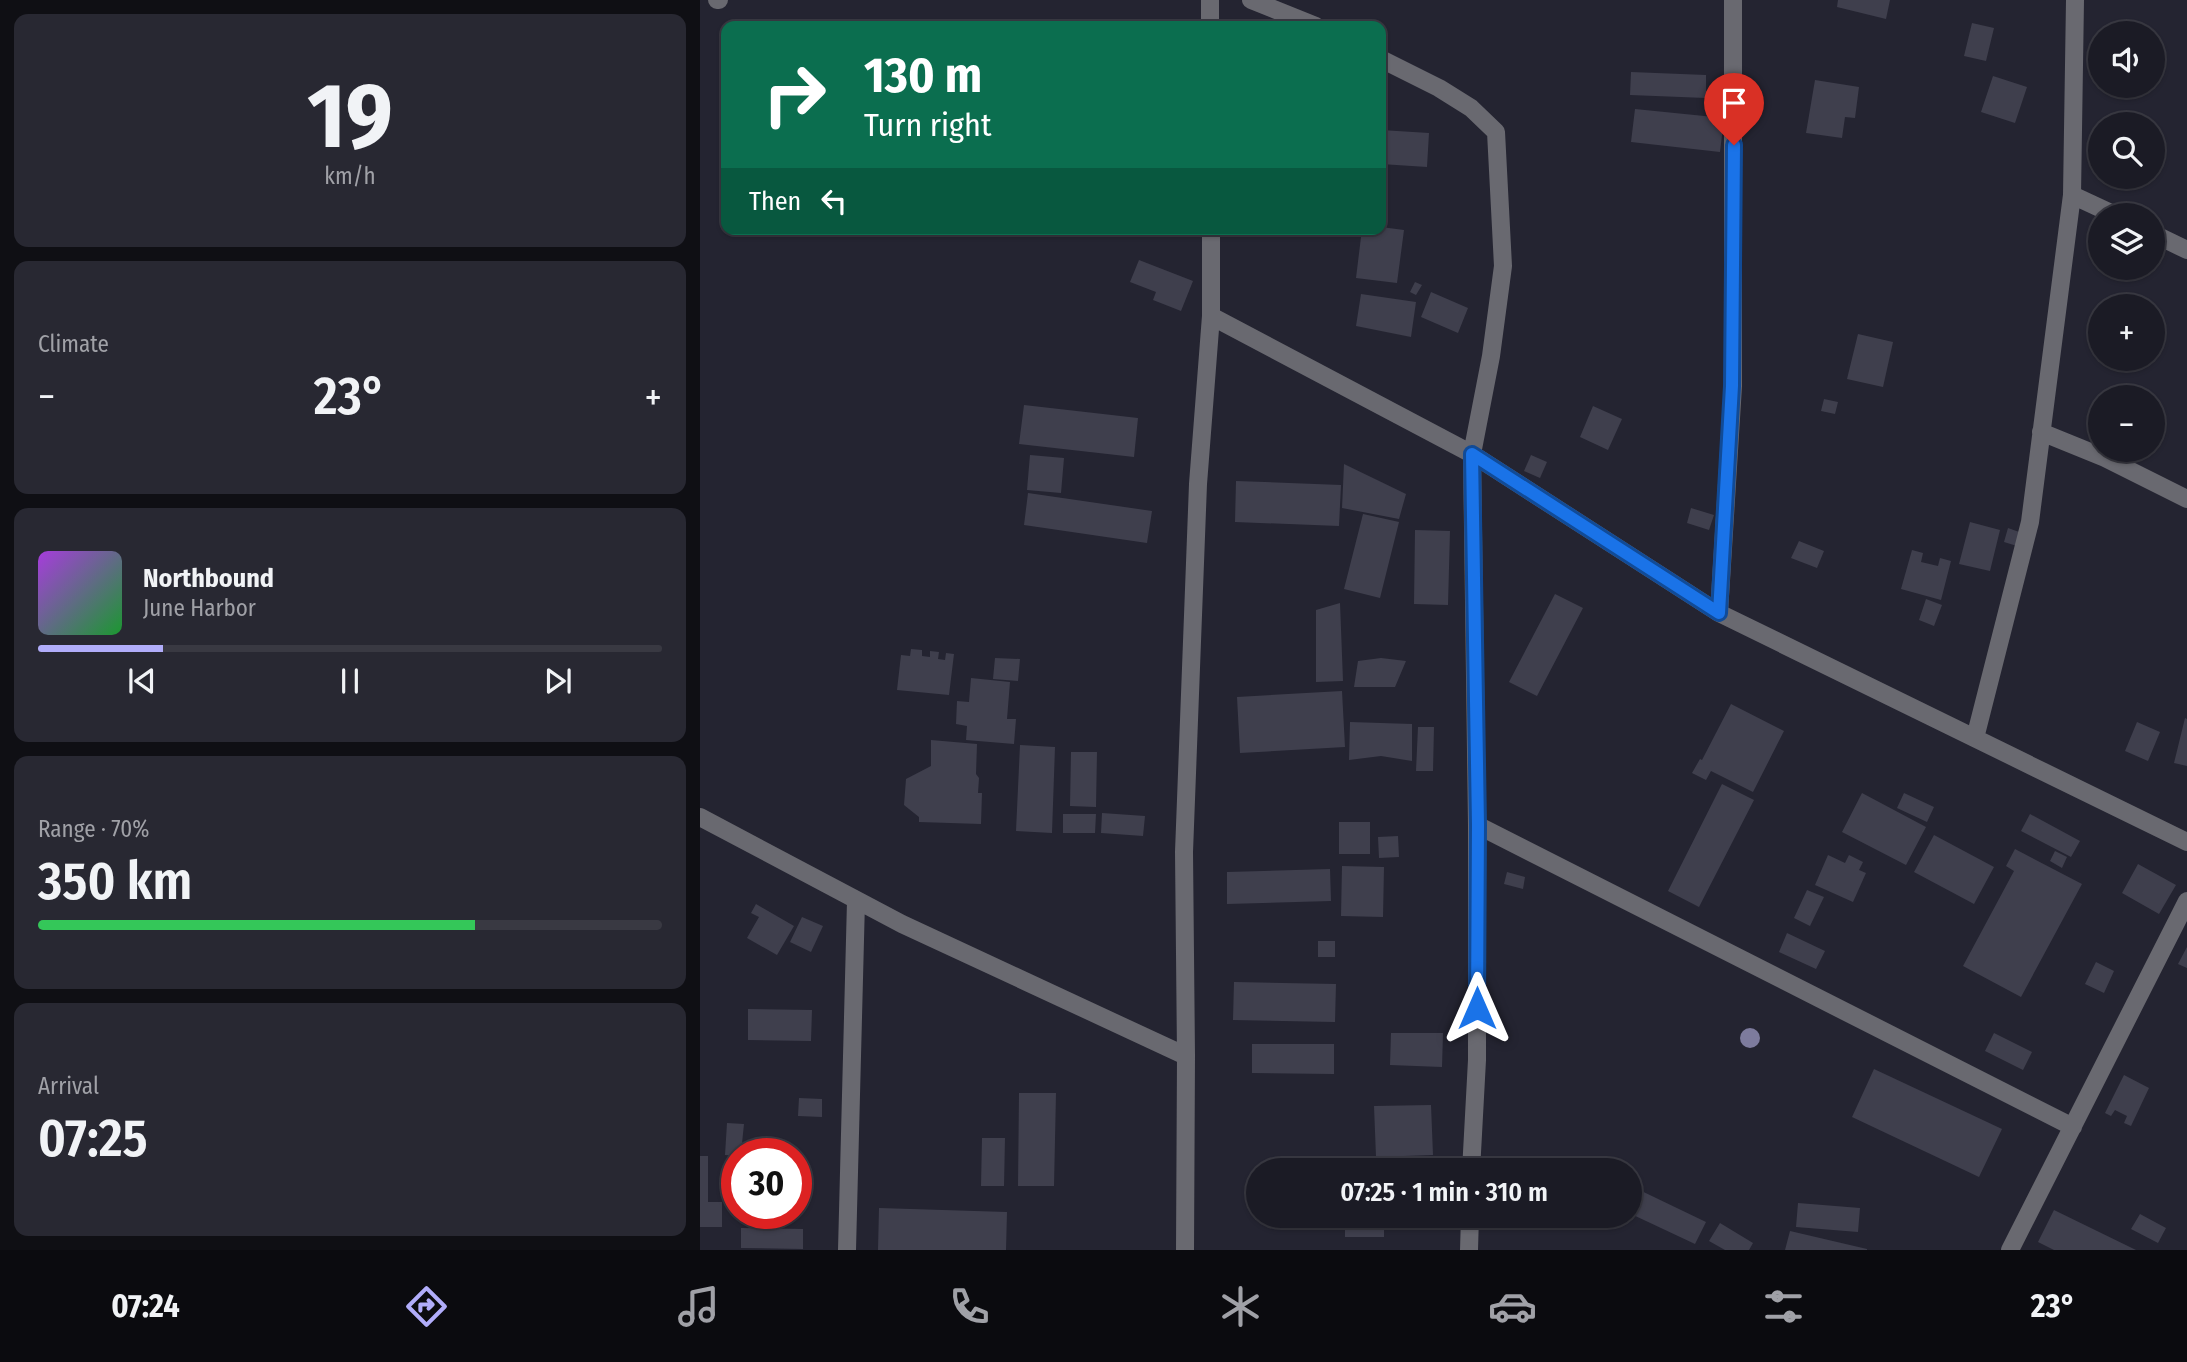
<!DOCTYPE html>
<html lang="en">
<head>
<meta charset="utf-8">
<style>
	body { margin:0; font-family:"Fira Sans Condensed",sans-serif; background:#282832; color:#f1f3f6; height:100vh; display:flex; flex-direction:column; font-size:26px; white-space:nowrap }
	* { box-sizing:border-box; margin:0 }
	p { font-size:23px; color:#a0a1a7 }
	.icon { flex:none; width:38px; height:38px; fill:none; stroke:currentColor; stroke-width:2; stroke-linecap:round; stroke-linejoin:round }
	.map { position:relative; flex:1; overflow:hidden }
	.panel { display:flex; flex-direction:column; gap:14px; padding:14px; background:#0f0f14; width:700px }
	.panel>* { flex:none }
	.hud { position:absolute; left:21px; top:21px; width:665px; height:214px; border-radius:14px; box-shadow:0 2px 5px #0004,0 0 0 2px #393942; background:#0b6e4f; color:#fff; overflow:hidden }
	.tools { position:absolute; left:1388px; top:21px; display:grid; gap:14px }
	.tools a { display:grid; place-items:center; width:77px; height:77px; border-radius:50%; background:#1b1b25; box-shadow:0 2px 5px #0004,0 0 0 2px #393942; font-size:35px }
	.speed { position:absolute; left:21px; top:1138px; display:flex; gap:14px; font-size:35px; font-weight:700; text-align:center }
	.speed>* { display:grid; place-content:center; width:91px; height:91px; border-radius:50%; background:#1b1b25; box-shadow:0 2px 5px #0004,0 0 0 2px #393942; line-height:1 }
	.speed .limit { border:10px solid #d22; background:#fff; color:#111 }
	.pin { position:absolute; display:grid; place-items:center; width:60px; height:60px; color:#fff; margin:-72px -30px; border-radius:50% 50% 50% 0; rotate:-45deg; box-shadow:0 0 7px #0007 }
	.pin .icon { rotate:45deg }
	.me { position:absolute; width:77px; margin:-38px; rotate:0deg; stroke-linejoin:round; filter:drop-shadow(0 0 5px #0008) }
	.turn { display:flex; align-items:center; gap:24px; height:147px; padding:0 28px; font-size:32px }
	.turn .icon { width:91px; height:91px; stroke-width:2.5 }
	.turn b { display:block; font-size:49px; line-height:60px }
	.then { display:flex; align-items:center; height:66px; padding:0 28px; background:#0003; gap:14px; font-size:26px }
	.big { font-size:52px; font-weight:600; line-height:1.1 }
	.panel .tile { flex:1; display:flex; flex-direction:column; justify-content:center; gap:10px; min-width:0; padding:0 24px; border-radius:14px; background:#282832 }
	.panel .dial { align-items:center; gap:0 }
	.dial b { font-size:91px; line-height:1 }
	.song { display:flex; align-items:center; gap:21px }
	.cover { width:84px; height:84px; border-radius:10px; background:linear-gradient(135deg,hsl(280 70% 55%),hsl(130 70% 35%)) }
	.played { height:7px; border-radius:4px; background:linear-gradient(90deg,#b1adfa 20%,#393942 20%) }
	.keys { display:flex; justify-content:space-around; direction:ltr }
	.heat { display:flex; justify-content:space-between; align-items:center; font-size:38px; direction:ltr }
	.charge { height:10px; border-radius:5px; background:linear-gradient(90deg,#34c759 70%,#393942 0) }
	.trip { position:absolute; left:546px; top:1158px; width:396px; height:70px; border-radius:35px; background:#1b1b25; box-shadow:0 2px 5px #0004,0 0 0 2px #393942; font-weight:600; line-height:70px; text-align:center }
	.tabs { display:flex; height:112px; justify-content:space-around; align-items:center; background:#0b0b0f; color:#a0a1a7 }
	.tabs .icon { width:49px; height:49px }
	.tabs .on { color:#b1adfa }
	.tabs b { font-size:32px; color:#f1f3f6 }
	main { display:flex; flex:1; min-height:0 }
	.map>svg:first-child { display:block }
	.building { fill:#3f3f4d }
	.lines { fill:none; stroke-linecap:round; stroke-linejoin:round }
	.street { stroke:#696970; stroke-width:18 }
	.tree { fill:#7d7b9d }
	.route-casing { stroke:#114b97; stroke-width:18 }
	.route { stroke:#1a73e8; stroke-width:12 }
</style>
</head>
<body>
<main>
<section class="panel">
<div class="tile dial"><b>19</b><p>km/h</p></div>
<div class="tile"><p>Climate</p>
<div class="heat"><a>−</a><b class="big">23°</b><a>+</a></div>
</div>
<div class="tile">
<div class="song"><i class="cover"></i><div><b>Northbound</b><p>June Harbor</p></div></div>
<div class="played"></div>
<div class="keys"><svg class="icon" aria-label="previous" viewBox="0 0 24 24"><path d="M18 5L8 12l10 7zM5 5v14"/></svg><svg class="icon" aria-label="pause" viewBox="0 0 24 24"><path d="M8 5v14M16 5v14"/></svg><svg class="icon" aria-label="next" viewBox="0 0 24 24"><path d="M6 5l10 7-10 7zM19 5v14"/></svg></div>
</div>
<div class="tile"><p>Range · 70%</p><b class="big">350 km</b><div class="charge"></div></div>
<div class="tile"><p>Arrival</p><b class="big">07:25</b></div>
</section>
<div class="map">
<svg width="1487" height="1250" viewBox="0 0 1487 1250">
	<rect width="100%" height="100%" fill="#242431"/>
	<path class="building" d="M1138 0H1190L1186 19 1137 7Z
		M1272 23 1294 28 1286 61 1264 56Z
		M931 72 1006 75V98L930 95Z
		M1293 76 1327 87 1315 123 1281 112Z
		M1115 80 1159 87 1155 118 1145 117 1142 138 1106 133Z
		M935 109 1024 118 1020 152 931 142Z
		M681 130 729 133 727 167 681 164Z
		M681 227 704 230 697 283 656 278 662 229H681Z
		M439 260 493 281 481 311 453 300 456 292 430 282Z
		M715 282 722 285 716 295 710 292Z
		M731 292 768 308 758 333 721 317Z
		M661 294 716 302 711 337 656 326Z
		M1158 334 1193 342 1183 387 1147 379Z
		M1124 399 1138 402 1135 414 1121 411Z
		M324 405 438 418 434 457 319 444Z
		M893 406 922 419 908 450 880 437Z
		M330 455 364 458 361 493 327 490Z
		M831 455 847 462 840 478 824 471Z
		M644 464 706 494 699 519 642 508Z
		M536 481 641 485 639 526 535 522Z
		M328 493 452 511 447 543 324 525Z
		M991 508 1014 515 1009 530 987 523Z
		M663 514 699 522 680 598 644 589Z
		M1270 522 1300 530 1290 571 1259 564Z
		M1308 528 1322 533 1317 546 1304 542Z
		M715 530 750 531 748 605 714 604Z
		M1099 541 1124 551 1117 568 1091 558Z
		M1212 550 1223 553 1221 562 1238 566 1240 558 1251 561 1241 600 1201 589Z
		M855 594 883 608 837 696 809 682Z
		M1226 599 1242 605 1234 626 1219 620Z
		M640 603 643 681 616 682V610Z
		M211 649 222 650V656L230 657V651L239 652 238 659 245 660 246 653 254 654 249 695 197 690 201 655 210 656Z
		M295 658 320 659 318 681 293 679Z
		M681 658 706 661 695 687H654L658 661Z
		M271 678 310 682 307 719H316L314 744 266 740 267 726 256 724 257 701 269 702Z
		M642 691 645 747 540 753 537 697Z
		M1031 704 1084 731 1053 792 1011 771 1006 780 992 773 1000 759 1002 760Z
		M1485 718 1487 719V766L1474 763Z
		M650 722 712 724V761L681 756 649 760Z
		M1437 722 1460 732 1448 761 1425 751Z
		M718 727H734L733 771H716Z
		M231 740 277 744 276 774 279 778 278 793H282L281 824 219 822V817L204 805 206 779 231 766Z
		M320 745 355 747 352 833 316 831Z
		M371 752H397L396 807 370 806Z
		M1022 784 1054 800 999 907 968 891Z
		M1162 793 1226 827 1206 865 1142 832Z
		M1204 793 1234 807 1227 822 1197 808Z
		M402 813 445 816 443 836 401 833Z
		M363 814H396L395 833H363Z
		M1330 814 1380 841 1371 857 1321 831Z
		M639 822H670V854H639Z
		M1234 835 1294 867 1274 904 1214 872Z
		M698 836 699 857 679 858 678 837Z
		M1315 849 1382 884 1321 997 1263 966 1314 871 1306 866Z
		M1355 851 1367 857 1362 868 1350 861Z
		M1128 855 1145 863 1149 855 1163 862 1159 870 1166 873 1153 902 1115 885Z
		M1438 864 1476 885 1459 914 1422 893Z
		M642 866 684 867 683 917 641 916Z
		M630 869 631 901 527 904V872Z
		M807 872 825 877 823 889 804 884Z
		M1107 890 1124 897 1110 926 1094 918Z
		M56 904 94 926 77 955 47 938 59 917 51 913Z
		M102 917 123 926 111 952 90 942Z
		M1087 933 1125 951 1116 969 1079 952Z
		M618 941H635V957H618Z
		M1487 947V968L1478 964Z
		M1396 962 1414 971 1404 993 1385 984Z
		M534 982 636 984 635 1022 533 1020Z
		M48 1009 112 1010 111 1041 48 1040Z
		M691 1033H743L742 1067 690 1065Z
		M1294 1033 1332 1052 1323 1070 1285 1051Z
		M552 1044H634V1074L552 1073Z
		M1174 1069 1302 1129 1279 1177 1152 1117Z
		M1424 1075 1449 1088 1431 1126 1424 1123 1427 1116 1415 1110 1411 1116 1405 1113Z
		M319 1093H356L354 1186H318Z
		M99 1098 122 1099V1117L98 1116Z
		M731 1105 733 1155 676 1157 674 1106Z
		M27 1123 44 1124 41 1153H37V1156L25 1155Z
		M282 1138H305L304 1186H281Z
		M48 1142H88V1153H48Z
		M0 1156H8V1202H22V1227H0Z
		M929 1185 1006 1222 995 1244 929 1213Z
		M1098 1203 1160 1208 1158 1232 1096 1227Z
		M179 1208 307 1212 306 1250H178Z
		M1354 1210 1436 1250H1354L1338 1242Z
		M49 1213H88V1224H49Z
		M1440 1214 1466 1228 1458 1243 1431 1229Z
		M645 1216H684V1237H645Z
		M1020 1223 1053 1243 1049 1250H1025L1009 1241Z
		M41 1228 103 1229V1249L41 1248Z
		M1090 1231 1167 1249V1250H1085Z"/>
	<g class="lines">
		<path class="street" d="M17 0H19
			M510 0V26
			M551 0 616 26
			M681 59 739 88 771 108 796 132 803 266 791 356 772 454 777 825V1060L771 1171
			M1372 195 1415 215
			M511 229V316
			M1452 233 1487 250
			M1341 432 1405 458 1487 499
			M1019 613 1033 386V0
			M1275 738 1330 522 1372 195 1375 0
			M0 817 202 924 486 1056
			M777 825 1373 1127
			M147 1250 156 901
			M485 1250 486 1056 484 852 498 484 511 316 772 454 1019 613 1487 842
			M769 1250 770 1216
			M1310 1250 1487 901"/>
	</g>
	<circle class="tree" cx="1050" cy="1038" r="10"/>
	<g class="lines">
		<g class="route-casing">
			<path id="route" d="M777 1008 778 825 772 454 1019 613 1032 386 1034 145"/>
		</g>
		<use href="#route" class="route"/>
	</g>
</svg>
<div class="tools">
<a><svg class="icon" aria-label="sound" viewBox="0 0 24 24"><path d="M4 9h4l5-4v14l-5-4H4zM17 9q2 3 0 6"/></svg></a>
<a><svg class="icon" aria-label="search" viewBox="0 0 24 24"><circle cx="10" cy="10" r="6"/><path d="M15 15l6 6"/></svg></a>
<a><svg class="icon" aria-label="layers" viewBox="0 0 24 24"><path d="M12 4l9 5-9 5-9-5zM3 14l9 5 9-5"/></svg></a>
<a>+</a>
<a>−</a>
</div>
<div class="speed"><div class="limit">30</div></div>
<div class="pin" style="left:1034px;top:145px;background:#d93025"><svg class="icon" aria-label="arrive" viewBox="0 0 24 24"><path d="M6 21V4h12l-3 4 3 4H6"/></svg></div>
<svg class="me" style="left:777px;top:1008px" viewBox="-20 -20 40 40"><path d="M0-17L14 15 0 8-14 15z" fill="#1a73e8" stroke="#fff" stroke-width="4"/></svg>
<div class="trip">07:25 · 1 min · 310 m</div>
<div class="hud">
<div class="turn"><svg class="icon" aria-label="right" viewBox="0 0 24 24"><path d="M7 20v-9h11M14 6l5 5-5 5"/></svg><div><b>130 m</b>Turn right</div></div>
<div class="then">Then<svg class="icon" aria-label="left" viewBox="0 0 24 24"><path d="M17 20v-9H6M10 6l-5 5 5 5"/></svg></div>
</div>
</div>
</main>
<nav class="tabs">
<b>07:24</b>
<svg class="icon on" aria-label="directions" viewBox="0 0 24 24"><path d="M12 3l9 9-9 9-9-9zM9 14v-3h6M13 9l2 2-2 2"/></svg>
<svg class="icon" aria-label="music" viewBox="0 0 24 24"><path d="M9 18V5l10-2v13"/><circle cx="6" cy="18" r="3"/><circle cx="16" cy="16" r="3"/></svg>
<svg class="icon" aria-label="phone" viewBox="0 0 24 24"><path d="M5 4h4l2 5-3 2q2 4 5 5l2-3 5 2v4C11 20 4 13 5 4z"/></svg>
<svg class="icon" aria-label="climate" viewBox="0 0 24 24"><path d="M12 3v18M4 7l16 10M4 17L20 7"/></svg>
<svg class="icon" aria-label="car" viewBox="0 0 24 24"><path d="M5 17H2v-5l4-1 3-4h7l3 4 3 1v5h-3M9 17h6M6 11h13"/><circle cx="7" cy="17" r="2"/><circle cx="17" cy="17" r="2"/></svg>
<svg class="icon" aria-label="filters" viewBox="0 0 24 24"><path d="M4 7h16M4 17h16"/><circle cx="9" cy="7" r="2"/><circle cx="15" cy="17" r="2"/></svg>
<b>23°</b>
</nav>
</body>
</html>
